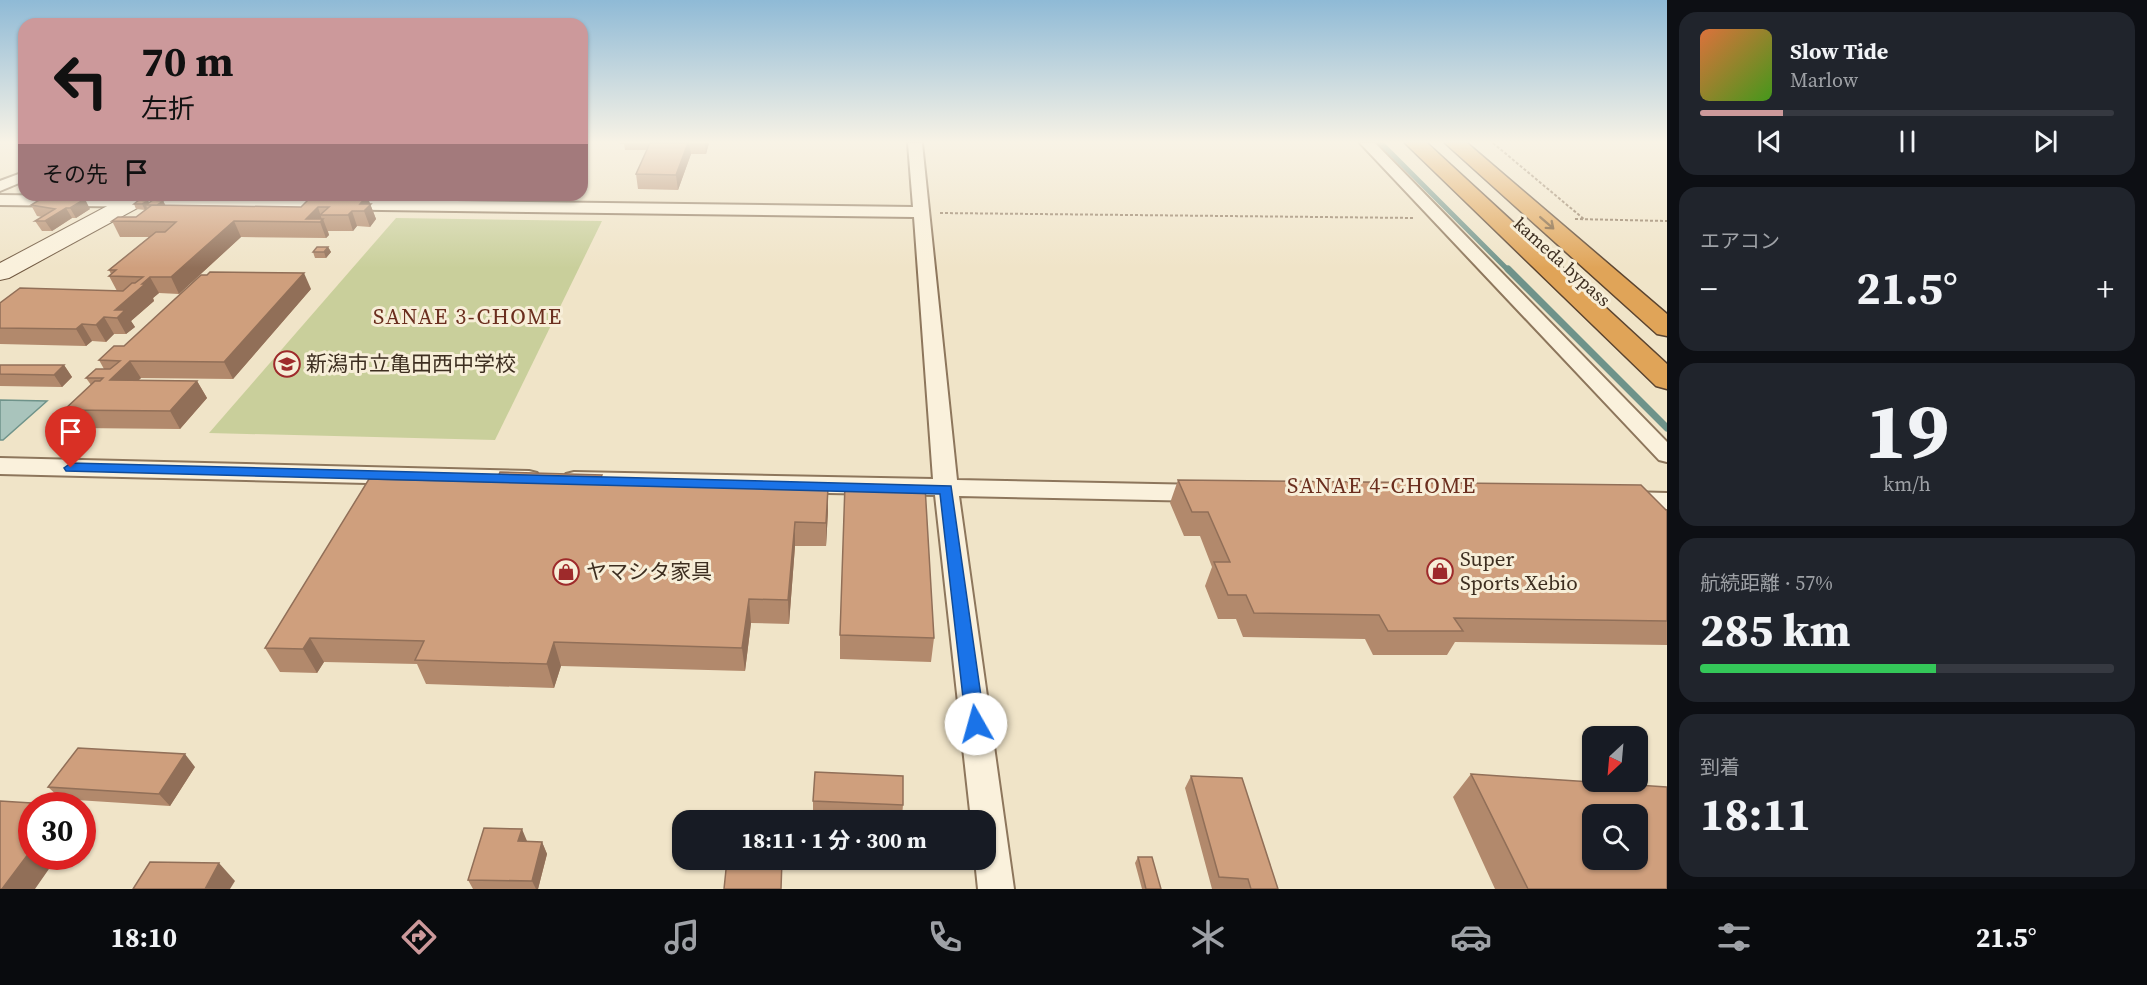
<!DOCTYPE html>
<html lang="ja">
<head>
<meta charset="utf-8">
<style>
	body { margin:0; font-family:"Source Serif 4","Noto Sans JP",serif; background:#20242c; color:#f1f3f6; height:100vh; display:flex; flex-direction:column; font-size:22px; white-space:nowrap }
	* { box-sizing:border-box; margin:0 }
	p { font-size:20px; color:#9ea1a6 }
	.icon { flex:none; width:33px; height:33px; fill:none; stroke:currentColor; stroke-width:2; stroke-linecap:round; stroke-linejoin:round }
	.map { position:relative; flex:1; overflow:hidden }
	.sheet { display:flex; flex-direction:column; gap:12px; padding:12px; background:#0d0f14; width:480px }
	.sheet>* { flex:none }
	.top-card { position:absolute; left:18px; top:18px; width:570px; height:183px; border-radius:18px; box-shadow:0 2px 4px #0004; background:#cc999b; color:#111; overflow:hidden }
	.needle { width:39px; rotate:206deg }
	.buttons { position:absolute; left:1582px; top:726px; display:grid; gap:12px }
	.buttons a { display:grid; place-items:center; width:66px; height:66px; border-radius:12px; background:#171b24; box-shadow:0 2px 4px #0004; font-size:30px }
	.speed { position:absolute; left:18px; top:792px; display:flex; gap:12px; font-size:30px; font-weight:700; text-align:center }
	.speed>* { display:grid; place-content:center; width:78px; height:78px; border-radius:50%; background:#171b24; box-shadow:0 2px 4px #0004; line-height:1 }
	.speed .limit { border:9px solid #d22; background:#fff; color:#111 }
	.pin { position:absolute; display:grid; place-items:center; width:51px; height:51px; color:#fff; margin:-62px -26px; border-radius:50% 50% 50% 0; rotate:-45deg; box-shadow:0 0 6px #0007 }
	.pin .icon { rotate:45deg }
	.me { position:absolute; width:66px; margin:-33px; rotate:353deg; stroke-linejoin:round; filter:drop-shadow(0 0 4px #0008) }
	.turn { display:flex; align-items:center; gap:21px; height:126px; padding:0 24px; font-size:27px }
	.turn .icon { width:78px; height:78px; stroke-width:2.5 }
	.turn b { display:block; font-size:42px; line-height:51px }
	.then { display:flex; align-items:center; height:57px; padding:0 24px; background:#0003; gap:12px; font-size:22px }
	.big { font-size:45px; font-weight:700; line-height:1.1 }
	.sheet .widget { flex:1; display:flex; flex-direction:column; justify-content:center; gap:9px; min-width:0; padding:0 21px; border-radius:18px; background:#20242c }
	.sheet .dial { align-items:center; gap:0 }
	.dial b { font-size:78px; line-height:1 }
	.song { display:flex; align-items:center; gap:18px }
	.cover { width:72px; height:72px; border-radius:9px; background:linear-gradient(135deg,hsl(20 70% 55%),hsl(100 70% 35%)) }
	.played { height:6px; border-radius:3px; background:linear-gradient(90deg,#cc999b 20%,#363941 20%) }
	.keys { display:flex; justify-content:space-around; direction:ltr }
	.heat { display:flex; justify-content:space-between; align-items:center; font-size:33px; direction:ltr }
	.charge { height:9px; border-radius:4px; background:linear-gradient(90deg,#34c759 57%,#363941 0) }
	.trip { position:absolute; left:672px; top:810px; width:324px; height:60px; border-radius:18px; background:#171b24; box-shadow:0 2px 4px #0004; font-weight:700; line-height:60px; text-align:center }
	.tab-bar { display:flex; height:96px; justify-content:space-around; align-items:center; background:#090b0e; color:#9ea1a6 }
	.tab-bar .icon { width:42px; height:42px }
	.tab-bar .on { color:#cc999b }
	.tab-bar b { font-size:27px; color:#f1f3f6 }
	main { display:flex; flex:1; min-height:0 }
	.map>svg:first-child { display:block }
	.green { fill:#c9cf9b }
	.water { fill:#a9c4bc; stroke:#6f938a; stroke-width:1.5 }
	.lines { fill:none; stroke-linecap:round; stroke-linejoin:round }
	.stream-far1 { stroke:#6f938a; stroke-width:5 }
	.stream { stroke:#6f938a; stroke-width:7 }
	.lane-casing { stroke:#8d765c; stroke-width:10 }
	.street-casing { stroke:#8d765c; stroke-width:4 }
	.secondary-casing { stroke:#6f573f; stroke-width:2 }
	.highway-casing { stroke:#5b4430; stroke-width:3 }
	.path { stroke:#8d765c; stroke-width:2; stroke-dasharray:3 2; stroke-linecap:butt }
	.lane { stroke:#faf1dc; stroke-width:8 }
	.street { fill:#faf1dc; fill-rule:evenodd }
	.secondary { fill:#faf1dc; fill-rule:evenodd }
	.highway { fill:#e0a458; fill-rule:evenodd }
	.wall { fill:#b2896c }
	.shaded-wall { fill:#916f58 }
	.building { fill:#cf9f7d; stroke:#916f58; stroke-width:1.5; fill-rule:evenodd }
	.oneway { stroke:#7e5d36 }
	.route { fill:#1a73e8; stroke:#114b97; stroke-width:1.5 }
	.labels { text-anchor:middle; stroke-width:6; stroke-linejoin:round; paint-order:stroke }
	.far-street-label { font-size:18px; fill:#3d2e20; stroke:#f7eed8 }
	.poi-label { font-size:21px; fill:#3d2e20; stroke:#f7eed8; text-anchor:start }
	.neighbourhood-label { font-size:22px; letter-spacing:1.5px; fill:#6b2e1e; stroke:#f7eed8 }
</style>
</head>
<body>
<main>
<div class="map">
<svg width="1667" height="889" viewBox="0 0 1667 889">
	<rect width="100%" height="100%" fill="#f0e4c8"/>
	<path class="green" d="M396 218 602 221 495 440 209 433Z"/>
	<path class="water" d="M0 400 47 401 3 440H0Z"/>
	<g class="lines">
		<path class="stream-far1" d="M1381 143 1509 271"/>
		<path class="stream" d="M1508 269 1667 428"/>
		<g class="lane-casing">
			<path id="lane" d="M278 202 285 195"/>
		</g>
		<g class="street-casing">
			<path id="street" d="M908 143H922L957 480 1204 485 1212 487 1216 493 1212 499 1204 501 959 496 1014 889H978L975 860H986V820H971L935 495 574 488 566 486 562 480 566 474 574 472 933 479 914 217 0 205V195L913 207Z
				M1360 143H1375L1667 442V462L1659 460Z
				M24 172V181L0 191V181Z
				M0 458 529 471 537 473 541 479 537 485 529 487 0 474Z
				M1627 492 1667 493V509L1627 508 1618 506 1615 500 1618 494Z"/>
		</g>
		<g class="secondary-casing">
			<path id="secondary" d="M128 195H155L152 200 9 278 0 280V263Z"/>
		</g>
		<g class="highway-casing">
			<path id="highway" d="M1405 143H1427L1667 364V389L1656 386Z
				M1445 143H1467L1667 314V336L1657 334Z"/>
		</g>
		<path class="path" d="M1493 143 1585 220
			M940 213 1415 218
			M1575 219 1667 221"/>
		<use href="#lane" class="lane"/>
		<use href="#street" class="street"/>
		<use href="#secondary" class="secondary"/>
		<use href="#highway" class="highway"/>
	</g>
	<path class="wall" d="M620 143H709L706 154H691L678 190 638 189 636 174 647 150H625L624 144H620Z
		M367 196 376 219 370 227 357 226 353 231H328L329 235 326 238 241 237 179 294 159 293 153 298 154 301 131 321 135 327 126 334H114L106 342 92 341 86 346 0 344V303L117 291 109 276 111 274 109 270 149 237H120L112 221 136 217 147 208 145 210 136 209 134 204 148 201 149 203 163 201 165 205 301 207Z
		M31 205 90 209 76 218H72L52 231H42L35 221 42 217 37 216Z
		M328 247 331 252 326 258H315L313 252Z
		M311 289 233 379 141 378 138 380 197 381 207 398 180 429 76 428 64 410 91 385 86 378 104 369 99 360 124 346Z
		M0 365H64L72 377 62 387 0 386Z
		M1178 480 1667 511V645L1455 642 1447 655H1373L1365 639 1243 637 1236 619H1218L1205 586 1212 567 1200 536H1184L1170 503Z
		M496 482H603L828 511 826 546H795L789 624 751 623 745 671 561 666 554 688 426 684 417 664 324 662 317 673 280 672 265 648Z
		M840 635 934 638 931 662 840 659Z
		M195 767 170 806 61 799 48 787Z
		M1471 774 1667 889H1495L1453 797Z
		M1191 776 1278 889H1212L1185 788Z
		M813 801 903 805 902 817 813 813Z
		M527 841V842H542L547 854 538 889H473L468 880Z
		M1138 857 1161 889H1142L1135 863Z"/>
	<path class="shaded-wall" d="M688 143H689L691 154 678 190 676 175Z
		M705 143H709L706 154Z
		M367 196 376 219 370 227 364 211 360 204Z
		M85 199 90 209 76 218 70 208Z
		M148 201 150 205H146L147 208 145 210 142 204Z
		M163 201 166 206H156Z
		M318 207 322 220 323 219 329 235 326 238 320 222 306 219Z
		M66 208 72 218 52 231 45 221Z
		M352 211 357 226 353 231 348 215Z
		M234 221 241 237 179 294 171 277Z
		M328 247 331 252 326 258 324 252Z
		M304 273 311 289 233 379 224 362Z
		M150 277 159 293 153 298 154 301 131 321 135 327 126 334 117 318 115 310Z
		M104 317 114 334 106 342 96 325Z
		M82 324 92 341 86 346 76 329Z
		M130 361 141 378 121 398 110 380Z
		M64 365 72 377 62 387 54 375Z
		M197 381 207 398 180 429 170 411Z
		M828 488V511L826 546V523Z
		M795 522V546L789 624 788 600Z
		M749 599 751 623 745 671 742 648Z
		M310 638 324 662 317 673 303 649Z
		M554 642 561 666 554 688 547 664Z
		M185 754 195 767 170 806 159 794Z
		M522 829 527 841 523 853 518 841Z
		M542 842 547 854 538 889H536L532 881Z
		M32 849V856H58L35 889H2Z
		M219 863 235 881 230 889H205Z"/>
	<path class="building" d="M650 143H688L676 175 636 174Z
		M313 195 367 196 360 204H371L364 211H352L348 215H320L329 207H318L306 219H323L320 222 234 221 171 277H150L142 284H145L115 310H125L117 318 104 317 96 325 82 324 76 329 0 328V303L20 288 123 291 132 283H135L143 277 109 276 116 270H109L156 232H165L176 222 112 221 118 217H136L152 205 301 207Z
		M44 197 85 199 70 208H66L45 221H35L55 209 31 205Z
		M139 200 148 201 142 204H134Z
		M153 200 163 201 157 205H146Z
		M317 247H328L324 252H313Z
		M210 272 304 273 224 362 130 361 110 380 197 381 170 411 64 410 95 381H100L103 378H86L96 369H110L120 361 99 360 114 346H124L201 275H207Z
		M0 365H64L54 375 0 374Z
		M500 472 602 475 599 482 828 488 826 523 795 522 788 600 749 599 742 648 554 642 547 664 415 660 424 641 310 638 303 649 265 648 369 479 496 482Z
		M1178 480 1641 485 1667 511V621L1454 618 1463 631H1388L1379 615 1254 613 1246 595H1228L1214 562H1230L1208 512H1192Z
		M845 484 925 486 934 638 840 635Z
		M78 748 185 754 159 794 48 787Z
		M815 772 903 776V805L813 801Z
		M1471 774 1667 787V889H1528ZM1593 814H1638V860H1593Z
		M1191 776 1242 778 1278 889H1251L1248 879 1219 877Z
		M0 801 64 805 32 806V849L2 889H0Z
		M484 828 522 829 518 841 542 842 532 881 468 880Z
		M1138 857H1152L1161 889H1146Z
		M727 860H782L781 889H724Z
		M150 862 219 863 205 889H133Z"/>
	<defs><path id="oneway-shaft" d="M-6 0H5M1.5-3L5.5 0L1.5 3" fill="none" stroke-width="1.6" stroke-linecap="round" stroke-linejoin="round" transform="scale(1.5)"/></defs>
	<use class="oneway" href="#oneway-shaft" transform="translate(1547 223) rotate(41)"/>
	<linearGradient id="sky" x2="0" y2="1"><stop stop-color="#8fbad6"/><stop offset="0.53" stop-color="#f8f3e6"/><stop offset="1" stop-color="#f8f3e6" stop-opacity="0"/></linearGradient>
	<rect width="1667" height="268" fill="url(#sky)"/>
	<path class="route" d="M71 463 951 486 985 724 982 730 976 733 969 730 966 724 940 494 66 471 64 468Z"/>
	<defs>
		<g id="school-ring" transform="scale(1.35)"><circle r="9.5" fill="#f7eed8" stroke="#9e2a2b" stroke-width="1.5"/><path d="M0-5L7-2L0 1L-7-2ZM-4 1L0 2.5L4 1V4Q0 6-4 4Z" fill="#9e2a2b"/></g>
		<g id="shop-ring" transform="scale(1.35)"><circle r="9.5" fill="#f7eed8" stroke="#9e2a2b" stroke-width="1.5"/><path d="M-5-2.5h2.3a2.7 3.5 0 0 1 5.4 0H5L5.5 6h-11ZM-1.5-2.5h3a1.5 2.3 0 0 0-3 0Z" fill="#9e2a2b"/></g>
	</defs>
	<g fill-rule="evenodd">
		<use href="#school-ring" x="287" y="364"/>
		<use href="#shop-ring" x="1440" y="571"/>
		<use href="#shop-ring" x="566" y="572"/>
	</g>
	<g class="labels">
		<g class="far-street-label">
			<text transform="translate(1562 262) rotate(42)" y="6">kameda bypass</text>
		</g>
		<g class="poi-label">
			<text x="306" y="371">新潟市立亀田西中学校</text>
			<text x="1460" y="566">Super<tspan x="1460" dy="24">Sports Xebio</tspan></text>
			<text x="586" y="579">ヤマシタ家具</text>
		</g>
		<g class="neighbourhood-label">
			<text x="468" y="324">SANAE 3-CHOME</text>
			<text x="1382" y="493">SANAE 4-CHOME</text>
		</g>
	</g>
</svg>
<div class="buttons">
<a><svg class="needle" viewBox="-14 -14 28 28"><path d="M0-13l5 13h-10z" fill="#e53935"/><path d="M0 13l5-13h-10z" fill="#9ea1a6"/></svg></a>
<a><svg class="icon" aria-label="search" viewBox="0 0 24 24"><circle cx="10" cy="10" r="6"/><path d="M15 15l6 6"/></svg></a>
</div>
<div class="speed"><div class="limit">30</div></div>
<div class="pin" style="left:71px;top:468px;background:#d93025"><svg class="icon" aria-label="arrive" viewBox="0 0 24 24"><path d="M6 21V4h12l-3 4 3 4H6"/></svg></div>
<svg class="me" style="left:976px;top:724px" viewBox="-20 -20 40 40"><circle r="19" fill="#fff"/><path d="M0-13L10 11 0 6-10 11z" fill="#1a73e8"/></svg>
<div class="trip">18:11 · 1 分 · 300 m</div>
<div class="top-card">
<div class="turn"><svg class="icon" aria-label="left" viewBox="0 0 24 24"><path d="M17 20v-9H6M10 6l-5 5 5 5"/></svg><div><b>70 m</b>左折</div></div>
<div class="then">その先<svg class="icon" aria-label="arrive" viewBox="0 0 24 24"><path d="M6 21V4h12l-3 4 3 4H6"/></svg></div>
</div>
</div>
<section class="sheet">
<div class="widget">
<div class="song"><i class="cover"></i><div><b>Slow Tide</b><p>Marlow</p></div></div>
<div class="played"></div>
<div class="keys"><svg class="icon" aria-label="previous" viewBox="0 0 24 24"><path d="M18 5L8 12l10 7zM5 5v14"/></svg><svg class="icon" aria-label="pause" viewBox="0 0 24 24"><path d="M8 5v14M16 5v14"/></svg><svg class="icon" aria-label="next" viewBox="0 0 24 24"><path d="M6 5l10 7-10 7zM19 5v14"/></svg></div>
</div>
<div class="widget"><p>エアコン</p>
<div class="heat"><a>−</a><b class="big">21.5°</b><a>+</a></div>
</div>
<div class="widget dial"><b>19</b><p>km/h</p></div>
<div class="widget"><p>航続距離 · 57%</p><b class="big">285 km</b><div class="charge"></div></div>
<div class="widget"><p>到着</p><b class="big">18:11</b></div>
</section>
</main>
<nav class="tab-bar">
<b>18:10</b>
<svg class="icon on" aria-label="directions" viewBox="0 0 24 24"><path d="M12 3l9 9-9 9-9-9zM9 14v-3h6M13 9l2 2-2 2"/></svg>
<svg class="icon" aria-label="music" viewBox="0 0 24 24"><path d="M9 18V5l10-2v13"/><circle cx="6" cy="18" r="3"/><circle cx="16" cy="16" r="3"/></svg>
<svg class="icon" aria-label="phone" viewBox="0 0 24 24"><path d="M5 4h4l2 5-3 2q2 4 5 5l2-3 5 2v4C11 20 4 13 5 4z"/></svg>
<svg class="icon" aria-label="climate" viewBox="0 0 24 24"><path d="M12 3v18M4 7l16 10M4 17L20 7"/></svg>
<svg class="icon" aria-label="car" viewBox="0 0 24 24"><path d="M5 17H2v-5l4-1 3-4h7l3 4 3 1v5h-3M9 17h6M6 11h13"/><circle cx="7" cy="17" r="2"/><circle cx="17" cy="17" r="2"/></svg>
<svg class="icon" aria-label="filters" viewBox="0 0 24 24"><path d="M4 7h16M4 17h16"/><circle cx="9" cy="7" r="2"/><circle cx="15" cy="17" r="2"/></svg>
<b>21.5°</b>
</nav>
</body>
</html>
